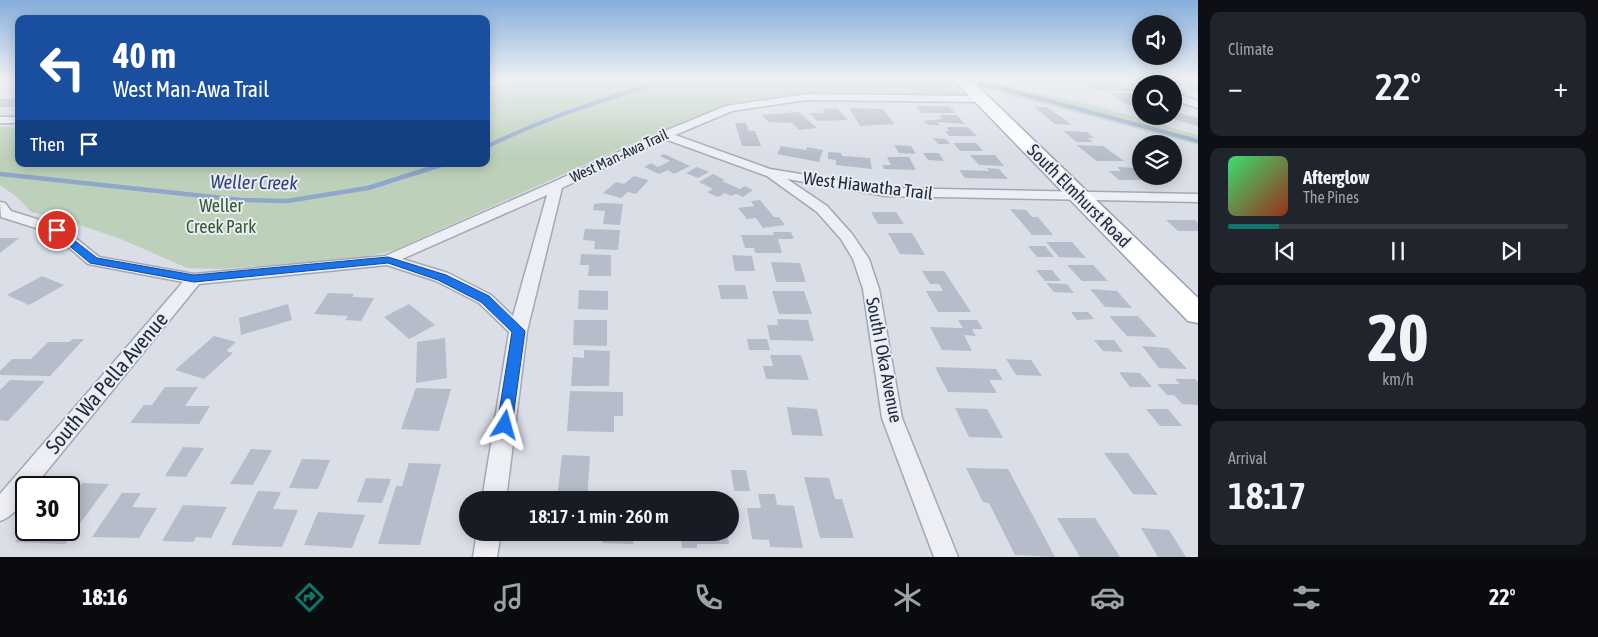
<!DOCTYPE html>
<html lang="en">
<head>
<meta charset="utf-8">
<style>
	body { margin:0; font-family:"Asap Condensed",sans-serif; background:#20242c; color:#f1f3f6; height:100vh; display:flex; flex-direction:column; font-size:19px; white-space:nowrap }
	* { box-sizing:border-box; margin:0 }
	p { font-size:16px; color:#9ea1a6 }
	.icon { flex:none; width:28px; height:28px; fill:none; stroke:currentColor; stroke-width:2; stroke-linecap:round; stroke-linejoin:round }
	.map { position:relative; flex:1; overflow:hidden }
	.panel { display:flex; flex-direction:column; gap:12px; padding:12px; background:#0d0f14; width:400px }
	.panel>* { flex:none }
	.hud { position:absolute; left:15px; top:15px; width:475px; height:152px; border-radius:10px; box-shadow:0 2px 12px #0003; background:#1a4fa0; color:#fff; overflow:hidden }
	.tools { position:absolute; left:1132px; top:15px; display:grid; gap:10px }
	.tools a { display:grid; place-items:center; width:50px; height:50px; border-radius:50%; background:#171b24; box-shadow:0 2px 12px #0003; font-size:25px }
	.speed { position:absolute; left:15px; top:476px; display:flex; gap:10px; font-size:25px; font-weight:700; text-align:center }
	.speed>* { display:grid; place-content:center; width:65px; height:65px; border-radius:50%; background:#171b24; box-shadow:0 2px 12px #0003; line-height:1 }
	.speed .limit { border:2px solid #111; border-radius:8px; background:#fff; color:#111 }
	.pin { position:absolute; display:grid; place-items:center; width:42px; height:42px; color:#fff; margin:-21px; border:2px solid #fff; border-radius:50%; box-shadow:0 1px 5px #0007 }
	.me { position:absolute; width:55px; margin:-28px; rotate:8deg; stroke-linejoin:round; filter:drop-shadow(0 0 4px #0008) }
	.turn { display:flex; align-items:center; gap:18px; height:105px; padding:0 15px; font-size:22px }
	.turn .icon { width:65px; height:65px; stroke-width:2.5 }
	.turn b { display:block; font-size:35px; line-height:42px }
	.then { display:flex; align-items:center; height:48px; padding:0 15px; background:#0003; gap:10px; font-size:19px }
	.big { font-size:38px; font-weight:600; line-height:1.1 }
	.panel .tile { flex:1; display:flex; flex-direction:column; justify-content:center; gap:8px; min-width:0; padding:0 18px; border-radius:10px; background:#20242c }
	.panel .dial { align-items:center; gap:0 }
	.dial b { font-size:65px; line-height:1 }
	.song { display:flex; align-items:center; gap:15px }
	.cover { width:60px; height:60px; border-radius:8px; background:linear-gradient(135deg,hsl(140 70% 55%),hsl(10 70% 35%)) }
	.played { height:5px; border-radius:2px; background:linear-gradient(90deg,#0f766e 15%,#363941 15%) }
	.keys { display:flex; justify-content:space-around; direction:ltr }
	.heat { display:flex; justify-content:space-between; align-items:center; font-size:28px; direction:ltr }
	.trip { position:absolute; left:459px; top:491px; width:280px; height:50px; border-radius:25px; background:#171b24; box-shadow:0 2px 12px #0003; font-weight:600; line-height:50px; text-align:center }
	.tab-bar { display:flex; height:80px; justify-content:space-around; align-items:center; background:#090b0e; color:#9ea1a6 }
	.tab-bar .icon { width:35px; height:35px }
	.tab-bar .current { color:#0f766e }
	.tab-bar b { font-size:22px; color:#f1f3f6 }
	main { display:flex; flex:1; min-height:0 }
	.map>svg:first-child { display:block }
	.green { fill:#bdd1ba }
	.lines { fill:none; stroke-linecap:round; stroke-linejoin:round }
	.stream-far1 { stroke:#91a6cb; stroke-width:4 }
	.stream { stroke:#91a6cb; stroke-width:4.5 }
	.building { fill:#b7bcca }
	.minor-casing { stroke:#a3a8b4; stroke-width:3 }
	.primary-casing { stroke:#99a0b3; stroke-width:3 }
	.minor { fill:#edeff5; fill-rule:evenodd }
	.primary { fill:#fff; fill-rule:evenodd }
	.route { fill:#1a73e8; stroke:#114b97 }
	.labels { text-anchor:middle; stroke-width:4; stroke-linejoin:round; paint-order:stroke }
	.far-street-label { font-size:15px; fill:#232a3d; stroke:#e9edf4 }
	.street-label { font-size:18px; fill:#232a3d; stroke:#e9edf4 }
	.park-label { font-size:18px; fill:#325a2f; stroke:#e9edf4 }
	.water-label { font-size:19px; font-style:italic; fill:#2a4275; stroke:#e9edf4 }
	.near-street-label { font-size:21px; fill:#232a3d; stroke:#e9edf4 }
</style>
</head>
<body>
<main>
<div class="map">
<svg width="1198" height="557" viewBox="0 0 1198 557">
	<rect width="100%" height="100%" fill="#dadee7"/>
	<path class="green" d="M536 79H946L963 95 853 92 787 95 730 104 642 139 395 250 361 258 223 269 187 268 121 239 62 219 31 212 17 197 0 185V127L19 128V164H486V89Z
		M977 79 1096 106 1198 135V145L988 89Z"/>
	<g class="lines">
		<path class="stream-far1" d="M941 79 961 81
			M969 83 997 87 1198 141
			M486 147C547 117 607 98 672 79"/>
		<path class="stream" d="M0 174 241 200 287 201 368 188 444 164"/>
	</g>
	<path class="building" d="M1089 79H1112L1134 91 1096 90 1086 83H1089L1085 80H1091Z
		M1185 82 1198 83V92L1187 86H1191Z
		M1111 93H1129L1141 100V105H1127Z
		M0 99H19V107H0Z
		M916 106H949L955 113H922Z
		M1034 107H1047L1072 125 1055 124Z
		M837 108 848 120 817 121 810 113H826L822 109Z
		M849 108 883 109 894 124 860 126Z
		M799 112 817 128 799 130 792 123 769 122 762 115Z
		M1180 113 1198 118V126L1173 119Z
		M939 115H957L965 124 937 122 940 125H928L924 121 943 119Z
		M735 123H746L749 131H755L761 146H742Z
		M946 127H968L977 136H949L945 131H949Z
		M1064 131 1087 132 1094 138H1087L1093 142H1076Z
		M933 138 946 139 950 144H938Z
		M953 143H976L983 151H960Z
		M894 145 911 146 916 154 899 153Z
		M1076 145 1103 146 1124 161H1097Z
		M781 146 806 150 807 147 823 150 819 162 777 154Z
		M828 152 841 153 842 156 870 158 872 169 836 165V160L828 159Z
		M923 153H939L944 161 928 160Z
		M664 154 690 166 674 174 668 170 659 174 644 167 651 163 658 167 670 161 660 156Z
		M970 155H995L1004 166 979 165Z
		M887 157H909L916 170 884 169 882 165H891Z
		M697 167 709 172 698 178 686 173Z
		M1117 167 1141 168V176L1148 180H1119L1109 171H1121Z
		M987 168 999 169 1008 179 965 178 959 170 989 171Z
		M713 174 725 180 722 181 740 189 745 186 753 190 743 197 736 194 731 196 725 193 718 197 707 192 713 189 699 182Z
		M634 176 649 180 636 194 628 192 621 198 603 193 616 182 624 184Z
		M760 200 774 217H779L785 225 763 228 756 218 747 219 738 208 754 206 751 201Z
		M603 203 623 204 620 225 603 224 605 211 593 210 594 204Z
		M1010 209 1026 210 1032 217H1038L1053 235H1032Z
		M871 212H896L904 224H878Z
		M1166 220H1195L1198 223V231H1178Z
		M585 229 620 230 618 250 594 249 595 241 583 240Z
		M773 232H791L794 239H778L782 253H755L754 248H745L741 235H774Z
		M888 233H912L925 255 900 254Z
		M0 238H19L0 253Z
		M1046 242H1072L1086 258 1059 257Z
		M1028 246H1045L1054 257H1037Z
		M581 254 611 255V276H588L589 265H580Z
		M732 255 752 256 755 271H735Z
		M771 262 800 263 806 282H776Z
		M1067 265H1093L1108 281H1082Z
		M1036 270H1052L1061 281H1045Z
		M922 271H944L971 312H938L926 291H943L939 284H930Z
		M42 276 64 285 29 305 7 295Z
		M1046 283 1067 284 1074 293 1054 292Z
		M718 285H745L748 299H721Z
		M1090 289 1117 291 1132 308 1105 307Z
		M579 290 608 291V310L578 309Z
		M772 291H804L812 314H779Z
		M328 293 354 294 352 297 374 298 361 321 345 320 348 316 314 314Z
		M288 304 292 320 241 335 239 318Z
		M409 304 435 325 409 339 384 317Z
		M1071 312H1088L1094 319 1077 320Z
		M1109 316H1138L1157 337 1127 336Z
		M777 319 808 320 814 341 770 340 767 325H778Z
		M574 320H607V346L573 345Z
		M958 320H977L983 329H972L976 336 964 335 972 351 942 350 930 327 963 328Z
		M214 336 236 342 226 351 233 353 204 379 175 370Z
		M445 338 447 378 416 383 417 342Z
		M73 339H84L50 376 0 375V371L12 359H31L48 342H69Z
		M747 339H767L770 350H749Z
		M1094 340H1114L1123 352 1103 351Z
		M1142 346 1168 348 1187 369 1159 368Z
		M584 350 610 351 609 386H571L573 357 584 358Z
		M770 355H801L809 380 766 379 763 366H773Z
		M1006 359 1031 360 1042 376 1016 375Z
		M935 367 996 369 1003 380H989L997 393 948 392Z
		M1119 372 1140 373 1152 387H1130Z
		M1175 379H1195L1198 382V405L1182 404 1174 395H1167L1157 384H1180Z
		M10 380 45 381 8 421 0 420V390Z
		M165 387H198L185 406H210L199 424 130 423 144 405H152Z
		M416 388 451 389 439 431 401 429Z
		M570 391 623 392V416H614V432L567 431Z
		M787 407 817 409 823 436 792 435Z
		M955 408 987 409 1003 438 969 437Z
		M1146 409H1168L1182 426H1160Z
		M183 447 204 448 186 477 165 476Z
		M251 449 272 450 253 485 230 484Z
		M1104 453H1128L1158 495 1133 494Z
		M562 455 590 456 587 500H557Z
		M302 459 330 460 318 489 289 488Z
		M409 463 441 464 420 545 378 544 396 486H402Z
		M966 468 1008 469 1055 557 1015 555 989 503 983 502Z
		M731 470H746L750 491H734Z
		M804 477 829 478 835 499H842L854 538H820Z
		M366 478 391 479 382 503 357 502Z
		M82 483 109 484 65 544 15 542 26 528V530H69V500Z
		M258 491 281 492 273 509 298 510 282 547 231 545Z
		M122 493H141L132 507 157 508 139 538 92 537Z
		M758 494H775L777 505 794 506 803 548 770 547 769 540 752 539 747 508H761Z
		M183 505 227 507 211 538 196 537 193 542 162 541Z
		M318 512 365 515 352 548 304 545Z
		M1057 518H1095L1120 557H1080Z
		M1141 528 1169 530 1186 557H1158Z
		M603 532H661V537L634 536 633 544 602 543Z
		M680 532H727L729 544H697V548H682Z"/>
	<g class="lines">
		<g class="minor-casing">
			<path id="minor" d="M0 79H9L0 84Z
				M503 79H521L486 88V82Z
				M1140 79H1151L1158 84H1146Z
				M1174 93 1198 101V108L1174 100Z
				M807 94 982 96 987 99 982 102 807 100 732 111 675 135 770 169 886 188 1198 194V202L886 196 787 179 827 206 852 234 869 259 879 289 902 418 958 557H934L882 418 863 289 853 259 841 239 817 212 767 176 665 139 562 188 527 331 506 500H482L509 332 479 303 436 281 387 265 199 284 33 488H26C26 501 13 517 0 521V494L183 282 88 264 52 233 1 217 0 202 5 203 11 211 62 227 99 257 194 274 385 256 551 183 660 133 726 106ZM547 195 513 316 491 295 448 273 402 259Z
				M0 117H19V123H0Z
				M477 532H501L497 557H473Z"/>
		</g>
		<g class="primary-casing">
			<path id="primary" d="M953 79H970L1198 298V323L1188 321Z"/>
		</g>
		<use href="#minor" class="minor"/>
		<use href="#primary" class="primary"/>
	</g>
	<linearGradient id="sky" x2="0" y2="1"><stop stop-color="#85aedc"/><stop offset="0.5" stop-color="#eef0f4"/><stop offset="1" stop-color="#eef0f4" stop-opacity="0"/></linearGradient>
	<rect width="1198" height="157" fill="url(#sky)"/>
	<path class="route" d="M57 227 97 258 194 275 388 257 446 275 489 296 525 331 512 425 510 429H499L497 425 512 332 481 302 438 280 388 263 194 282 90 263 54 233V228Z"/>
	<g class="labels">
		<g class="far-street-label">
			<text transform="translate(619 156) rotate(-25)" y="5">West Man-Awa Trail</text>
		</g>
		<g class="street-label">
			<text transform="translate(868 186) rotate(7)" y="6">West Hiawatha Trail</text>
			<text transform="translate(1079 196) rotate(45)" y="6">South Elmhurst Road</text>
			<text transform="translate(884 360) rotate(79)" y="6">South I Oka Avenue</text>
		</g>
		<g class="park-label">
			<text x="221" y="212">Weller<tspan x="221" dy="21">Creek Park</tspan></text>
		</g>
		<g class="water-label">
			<text transform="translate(254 182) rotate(1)" y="7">Weller Creek</text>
		</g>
		<g class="near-street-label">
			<text transform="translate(107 383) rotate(-50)" y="7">South Wa Pella Avenue</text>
		</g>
	</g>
</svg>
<div class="tools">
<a><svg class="icon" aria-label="sound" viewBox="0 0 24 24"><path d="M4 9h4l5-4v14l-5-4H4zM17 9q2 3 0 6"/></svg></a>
<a><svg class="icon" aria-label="search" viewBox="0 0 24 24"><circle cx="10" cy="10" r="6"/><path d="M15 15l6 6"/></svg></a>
<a><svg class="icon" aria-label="layers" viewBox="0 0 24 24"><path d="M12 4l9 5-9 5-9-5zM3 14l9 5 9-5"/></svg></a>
</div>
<div class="speed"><div class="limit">30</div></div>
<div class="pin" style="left:57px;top:230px;background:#d93025"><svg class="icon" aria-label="arrive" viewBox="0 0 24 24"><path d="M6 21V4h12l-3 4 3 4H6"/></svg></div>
<svg class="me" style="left:505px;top:425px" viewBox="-20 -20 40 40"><path d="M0-17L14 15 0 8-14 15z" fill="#1a73e8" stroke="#fff" stroke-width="4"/></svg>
<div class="trip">18:17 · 1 min · 260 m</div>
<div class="hud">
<div class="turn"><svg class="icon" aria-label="left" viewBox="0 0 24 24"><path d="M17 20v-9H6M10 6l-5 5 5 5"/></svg><div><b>40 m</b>West Man-Awa Trail</div></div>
<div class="then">Then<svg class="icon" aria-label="arrive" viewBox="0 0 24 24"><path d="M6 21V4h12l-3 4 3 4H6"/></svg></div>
</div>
</div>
<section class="panel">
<div class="tile"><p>Climate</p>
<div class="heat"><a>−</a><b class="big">22°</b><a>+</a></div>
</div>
<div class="tile">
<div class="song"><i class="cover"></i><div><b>Afterglow</b><p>The Pines</p></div></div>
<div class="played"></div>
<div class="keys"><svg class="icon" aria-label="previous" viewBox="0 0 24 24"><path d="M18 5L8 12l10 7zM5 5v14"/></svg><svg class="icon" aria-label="pause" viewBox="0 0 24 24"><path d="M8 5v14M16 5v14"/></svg><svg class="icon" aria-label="next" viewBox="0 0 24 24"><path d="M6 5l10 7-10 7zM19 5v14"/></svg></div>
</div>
<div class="tile dial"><b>20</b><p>km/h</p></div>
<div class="tile"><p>Arrival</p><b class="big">18:17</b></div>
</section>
</main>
<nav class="tab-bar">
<b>18:16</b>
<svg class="icon current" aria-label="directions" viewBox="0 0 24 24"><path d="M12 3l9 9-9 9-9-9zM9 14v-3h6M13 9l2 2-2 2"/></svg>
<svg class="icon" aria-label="music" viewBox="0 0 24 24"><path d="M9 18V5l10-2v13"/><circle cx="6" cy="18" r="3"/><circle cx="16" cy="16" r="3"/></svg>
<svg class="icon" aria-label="phone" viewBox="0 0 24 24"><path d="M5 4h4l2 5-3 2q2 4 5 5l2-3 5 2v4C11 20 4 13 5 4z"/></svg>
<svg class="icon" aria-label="climate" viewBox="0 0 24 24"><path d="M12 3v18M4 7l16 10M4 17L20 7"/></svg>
<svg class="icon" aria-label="car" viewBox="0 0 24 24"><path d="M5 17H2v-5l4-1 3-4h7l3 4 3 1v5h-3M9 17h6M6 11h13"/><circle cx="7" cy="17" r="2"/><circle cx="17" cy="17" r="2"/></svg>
<svg class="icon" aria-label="filters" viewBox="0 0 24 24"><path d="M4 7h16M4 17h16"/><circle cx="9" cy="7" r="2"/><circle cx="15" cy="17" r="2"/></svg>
<b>22°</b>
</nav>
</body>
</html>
